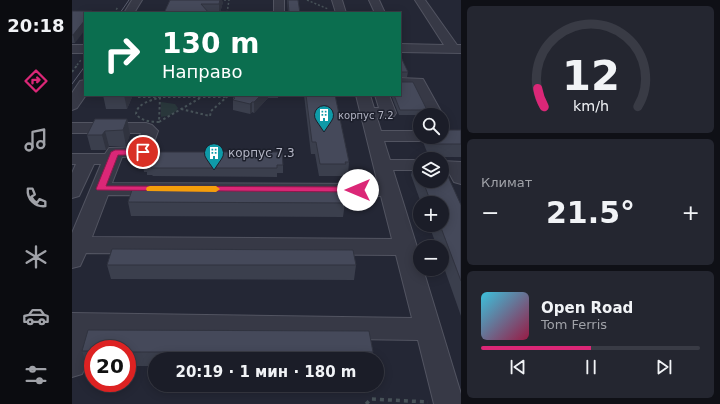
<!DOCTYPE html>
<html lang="ru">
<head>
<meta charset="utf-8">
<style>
	body { margin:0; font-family:"DejaVu Sans",sans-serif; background:#242630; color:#f1f3f6; height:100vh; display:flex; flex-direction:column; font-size:15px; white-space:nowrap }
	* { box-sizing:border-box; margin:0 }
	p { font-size:13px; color:#a0a2a8 }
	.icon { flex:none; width:22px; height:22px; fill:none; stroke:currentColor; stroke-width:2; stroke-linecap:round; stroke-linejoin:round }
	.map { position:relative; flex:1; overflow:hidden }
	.panel { display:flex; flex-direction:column; gap:6px; padding:6px; background:#0f1016; width:259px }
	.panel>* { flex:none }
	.top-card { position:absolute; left:12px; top:12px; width:317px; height:84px; border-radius:0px; box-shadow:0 2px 10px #0003,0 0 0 1px #393b45; background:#0b6e4f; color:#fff; overflow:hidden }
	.tools { position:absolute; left:341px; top:108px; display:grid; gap:8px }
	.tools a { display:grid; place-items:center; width:36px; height:36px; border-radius:50%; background:#1b1d28; box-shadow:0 2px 10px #0003,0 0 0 1px #393b45; font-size:20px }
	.speed { position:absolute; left:12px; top:340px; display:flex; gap:8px; font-size:20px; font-weight:700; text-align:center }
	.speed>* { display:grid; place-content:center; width:52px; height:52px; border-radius:50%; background:#1b1d28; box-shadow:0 2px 10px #0003,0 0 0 1px #393b45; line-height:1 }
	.speed .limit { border:6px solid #d22; background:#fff; color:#111 }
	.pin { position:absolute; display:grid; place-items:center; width:34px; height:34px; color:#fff; margin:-17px; border:2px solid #fff; border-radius:50%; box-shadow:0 1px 4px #0007 }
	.me { position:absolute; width:44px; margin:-22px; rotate:270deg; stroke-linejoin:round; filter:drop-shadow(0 0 3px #0008) }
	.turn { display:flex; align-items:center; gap:14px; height:84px; padding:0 12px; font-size:18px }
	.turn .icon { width:52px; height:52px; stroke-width:2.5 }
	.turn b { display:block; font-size:28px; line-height:34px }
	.big { font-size:30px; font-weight:800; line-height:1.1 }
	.panel .card { flex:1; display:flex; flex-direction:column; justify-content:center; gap:6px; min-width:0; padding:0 14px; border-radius:6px; background:#242630 }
	.panel .dial { align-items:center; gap:0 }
	.dial svg { height:104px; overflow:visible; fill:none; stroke:#393b45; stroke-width:7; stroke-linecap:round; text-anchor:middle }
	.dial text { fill:#f1f3f6; stroke:none }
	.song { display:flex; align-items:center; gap:12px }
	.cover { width:48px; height:48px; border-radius:6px; background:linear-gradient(135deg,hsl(190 70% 55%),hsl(340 70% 35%)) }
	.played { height:4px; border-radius:2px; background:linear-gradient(90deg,#db2777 50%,#393b45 50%) }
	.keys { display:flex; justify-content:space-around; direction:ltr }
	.heat { display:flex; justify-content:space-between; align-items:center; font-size:22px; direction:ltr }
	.trip { position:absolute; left:76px; top:352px; width:236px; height:40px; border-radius:20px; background:#1b1d28; box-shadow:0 2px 10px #0003,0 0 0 1px #393b45; font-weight:800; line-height:40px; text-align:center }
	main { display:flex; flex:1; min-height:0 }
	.menu { display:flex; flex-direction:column; width:72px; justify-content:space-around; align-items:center; background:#0b0c10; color:#a0a2a8 }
	.menu .icon { width:28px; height:28px }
	.menu .on { color:#db2777 }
	.menu b { font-size:18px; color:#f1f3f6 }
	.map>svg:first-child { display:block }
	.green { fill:#29373b }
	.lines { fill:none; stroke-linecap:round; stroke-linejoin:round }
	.minor-casing { stroke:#525461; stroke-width:2 }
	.path-far2 { stroke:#475258; stroke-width:1.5; stroke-dasharray:2 2; stroke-linecap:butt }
	.path-far1 { stroke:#475258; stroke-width:2; stroke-dasharray:2.5 2.5; stroke-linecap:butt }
	.path { stroke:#475258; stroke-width:3.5; stroke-dasharray:4 4; stroke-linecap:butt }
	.minor { fill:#373946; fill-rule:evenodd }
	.tram { stroke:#5b5f6f; stroke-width:1 }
	.wall { fill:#3b3f4d }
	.shaded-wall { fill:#30333f }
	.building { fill:#45495a; stroke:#30333f }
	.route { fill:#db2777; stroke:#8e194d }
	.slow { fill:#f59e0b }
	.labels { text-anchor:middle; stroke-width:3; stroke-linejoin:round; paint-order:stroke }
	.far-poi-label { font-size:10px; fill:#b2b4c3; stroke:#1c1f2b; text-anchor:start }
	.poi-label { font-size:12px; fill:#b2b4c3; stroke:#1c1f2b; text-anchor:start }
</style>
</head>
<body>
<main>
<nav class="menu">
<b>20:18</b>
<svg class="icon on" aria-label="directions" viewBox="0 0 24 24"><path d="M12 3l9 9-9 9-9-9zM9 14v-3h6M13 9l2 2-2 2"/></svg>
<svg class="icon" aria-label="music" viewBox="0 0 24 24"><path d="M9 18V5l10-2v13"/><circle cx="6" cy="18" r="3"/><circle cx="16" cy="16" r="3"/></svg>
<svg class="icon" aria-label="phone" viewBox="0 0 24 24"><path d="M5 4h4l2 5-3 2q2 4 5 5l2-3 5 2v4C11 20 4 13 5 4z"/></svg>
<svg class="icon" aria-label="climate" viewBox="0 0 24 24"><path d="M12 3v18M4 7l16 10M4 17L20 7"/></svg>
<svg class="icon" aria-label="car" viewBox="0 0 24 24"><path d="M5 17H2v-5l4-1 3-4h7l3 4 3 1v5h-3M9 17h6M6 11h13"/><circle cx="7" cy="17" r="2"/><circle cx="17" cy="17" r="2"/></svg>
<svg class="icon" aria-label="filters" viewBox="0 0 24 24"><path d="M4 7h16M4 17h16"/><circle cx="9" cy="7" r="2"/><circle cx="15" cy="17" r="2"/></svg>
</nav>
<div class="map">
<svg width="389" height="404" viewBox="0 0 389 404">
	<rect width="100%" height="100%" fill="#242735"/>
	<path class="green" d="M89 102 103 104 106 108C103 115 95 116 89 117Z"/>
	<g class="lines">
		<g class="minor-casing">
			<path id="minor" d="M60 0H70L62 13H52Z
				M202 0H212V13H202Z
				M260 0H270L274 13H264Z
				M297 0H307L313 13H303Z
				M343 0H353L385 45H389V53L328 52V44L372 45Z
				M0 45H13V53H0Z
				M328 78 351 79 371 115 370 116V115H355L341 86H328Z
				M13 80 14 95 5 108 0 110V93L8 81Z
				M284 95H298L302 108H307L303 95H317L324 113 322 116 305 118 309 131H348V137H356L354 140 348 141H312L318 160H348V170H321L345 247 348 259V269H351L389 394V404H362L346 340 22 335 14 365 10 374 0 377V313L340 318 324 255 14 253 8 266 0 268V233L29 164H22L7 196 0 198V173L4 164H0V154H33L37 148 64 147 69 133H0V123H74L80 125 86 131 77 156 50 157 40 183 306 184ZM36 195 309 196 320 239 20 237Z
				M370 161 389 162V184L382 182 376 171H370Z"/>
		</g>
		<path class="path-far2" d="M148 0H157L155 13
			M235 0 256 9
			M42 13 46 7
			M5 65 9 60"/>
		<path class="path-far1" d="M0 72 6 64
			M66 97H155
			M88 97 87 122C79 122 69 121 64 114 65 103 79 101 88 97Z
			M109 109 138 116 139 111 157 95
			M87 122 128 98"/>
		<path class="path" d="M294 404 299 399 356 402"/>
		<use href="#minor" class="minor"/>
		<path class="tram" d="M48 13 57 0
			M0 84 13 66"/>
	</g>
	<path class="wall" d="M98 0 151 2 148 13H92Z
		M215 0H226L228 13H216Z
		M0 11 3 43H0Z
		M328 55 336 72 335 77H328Z
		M31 95H61L55 109H34Z
		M164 95H210H206V98H196L182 113 180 112 178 114 161 110V97Z
		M232 95H263L277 162 276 175H272V176H247L243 154H239Z
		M319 95H328L355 110 354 115H327Z
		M55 119 58 134 54 146H37L34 150H19L15 135Z
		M389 130V157H357L351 142 352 137H370Z
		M343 159H348V181H370L389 205V316L370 262V247H365L357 225H370V203H349L339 175Z
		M71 164 211 165V173H205V177L81 176 80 175H75V172H72Z
		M56 202 273 203 271 217 59 216Z
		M35 265H284L282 280 39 279Z
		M16 330 297 331 301 352 300 359H83V366H55V349H21V366H15L10 351Z"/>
	<path class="shaded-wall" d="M148 0H150L151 2 148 13H147V4Z
		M13 20V30L3 43 1 35Z
		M52 95H61L55 109Z
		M189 95H196V98L182 113V102Z
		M180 102V112L178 114V104Z
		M55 119 58 134 54 146 51 130Z
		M33 131 37 146 34 150 30 135Z"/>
	<path class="building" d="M98 0H148L147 4H129L137 13H92Z
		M216 0H226L228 13H217Z
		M0 11H20L18 13H13V20L1 35H0Z
		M328 55 336 72H328Z
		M328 82H341L355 110H328L322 95H328Z
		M164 95H189L182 102H180L178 104 161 100 163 98 161 97Z
		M234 95H263L277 162H273L274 164H248L244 142H240Z
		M23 119H55L51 130 33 131 30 135H15Z
		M370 130H389V144H360L357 137H370Z
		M77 152H210L211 165H205V168H79L80 166H74V164H71L74 153Z
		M343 159H348V173Z
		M370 163 389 205V281L368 225H370V203H359L351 181H370Z
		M60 190 271 191 273 203 56 202Z
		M40 249 281 250 284 265H35Z
		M16 330 297 331 301 352H55V349H21V351H10Z"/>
	<path class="route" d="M43 150H71L75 152 71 155H46L34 186 286 187 291 190 286 192 25 190 24 189 39 152Z"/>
	<path class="slow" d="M78 186H144L148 189 144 192 75 191 74 189 75 187Z"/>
	<defs>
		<g id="building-pin" transform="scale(1)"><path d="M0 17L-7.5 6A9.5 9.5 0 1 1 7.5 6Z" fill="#0f9aa8" stroke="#1c1f2b"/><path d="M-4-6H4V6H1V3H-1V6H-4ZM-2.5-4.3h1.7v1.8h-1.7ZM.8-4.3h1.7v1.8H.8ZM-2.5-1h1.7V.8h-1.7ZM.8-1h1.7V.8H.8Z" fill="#fff"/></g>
	</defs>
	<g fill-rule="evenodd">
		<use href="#building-pin" x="252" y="115"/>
		<use href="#building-pin" x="142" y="153"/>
	</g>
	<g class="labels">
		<g class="far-poi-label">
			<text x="266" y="119">корпус 7.2</text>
		</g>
		<g class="poi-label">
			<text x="156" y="157">корпус 7.3</text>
		</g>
	</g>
</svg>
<div class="tools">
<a><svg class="icon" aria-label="search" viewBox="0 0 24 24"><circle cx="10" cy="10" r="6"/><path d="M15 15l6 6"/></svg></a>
<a><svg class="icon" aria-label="layers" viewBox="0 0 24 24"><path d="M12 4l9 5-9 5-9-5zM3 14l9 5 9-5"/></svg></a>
<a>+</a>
<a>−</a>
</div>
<div class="speed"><div class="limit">20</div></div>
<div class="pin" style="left:71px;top:152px;background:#d93025"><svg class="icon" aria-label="arrive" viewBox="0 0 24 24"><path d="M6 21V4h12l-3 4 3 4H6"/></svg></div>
<svg class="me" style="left:286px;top:190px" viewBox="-20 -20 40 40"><circle r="19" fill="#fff"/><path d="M0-13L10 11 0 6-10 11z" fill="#db2777"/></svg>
<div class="trip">20:19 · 1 мин · 180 m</div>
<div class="top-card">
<div class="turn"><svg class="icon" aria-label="right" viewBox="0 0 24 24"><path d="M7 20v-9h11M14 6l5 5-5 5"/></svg><div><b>130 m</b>Направо</div></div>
</div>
</div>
<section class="panel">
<div class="card dial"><svg viewBox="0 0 100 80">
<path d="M14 69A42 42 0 1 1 86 69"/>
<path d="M14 69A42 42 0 0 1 9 55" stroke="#db2777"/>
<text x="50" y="56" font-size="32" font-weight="700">12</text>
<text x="50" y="72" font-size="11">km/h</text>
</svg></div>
<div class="card"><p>Климат</p>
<div class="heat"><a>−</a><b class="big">21.5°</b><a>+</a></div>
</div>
<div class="card">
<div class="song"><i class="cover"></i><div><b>Open Road</b><p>Tom Ferris</p></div></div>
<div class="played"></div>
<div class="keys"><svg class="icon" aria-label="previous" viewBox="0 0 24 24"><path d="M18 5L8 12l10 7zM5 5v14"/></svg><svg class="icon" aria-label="pause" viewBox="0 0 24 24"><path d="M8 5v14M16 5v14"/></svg><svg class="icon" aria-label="next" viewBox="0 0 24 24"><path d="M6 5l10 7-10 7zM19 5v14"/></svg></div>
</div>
</section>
</main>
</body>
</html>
